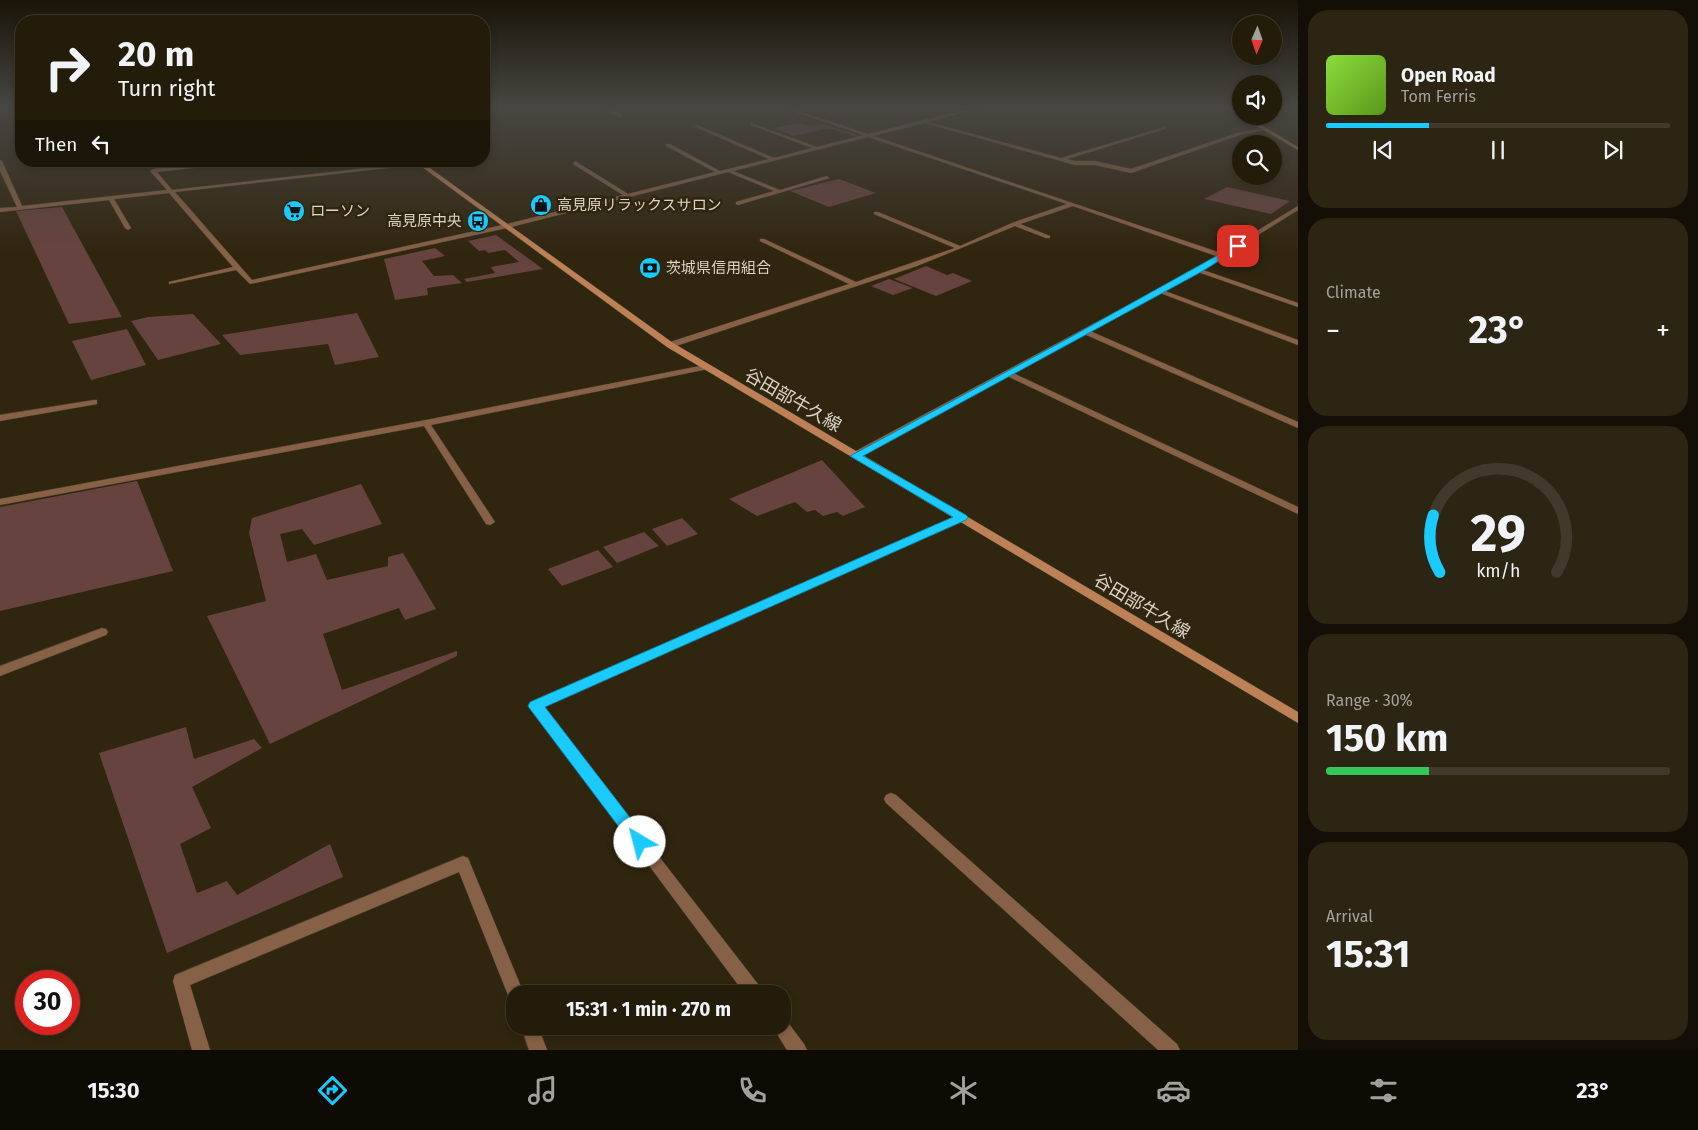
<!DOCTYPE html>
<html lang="en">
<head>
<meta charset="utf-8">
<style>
	body { margin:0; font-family:"Fira Sans","Noto Sans JP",sans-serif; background:#2c2514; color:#f1f3f6; height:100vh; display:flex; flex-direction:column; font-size:19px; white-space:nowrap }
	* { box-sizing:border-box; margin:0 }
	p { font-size:16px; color:#a3a19d }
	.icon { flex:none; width:28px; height:28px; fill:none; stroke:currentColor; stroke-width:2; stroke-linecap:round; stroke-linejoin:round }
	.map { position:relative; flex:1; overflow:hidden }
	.panel { display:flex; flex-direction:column; gap:10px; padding:10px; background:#140f06; width:400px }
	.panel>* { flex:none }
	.hud { position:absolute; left:15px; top:15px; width:475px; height:152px; border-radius:20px; box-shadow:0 2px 8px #0003,0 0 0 1px #413a2c; background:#241c0b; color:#f1f3f6; overflow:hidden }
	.needle { width:32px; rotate:182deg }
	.controls { position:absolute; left:1232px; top:15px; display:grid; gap:10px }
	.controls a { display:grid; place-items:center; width:50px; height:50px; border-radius:50%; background:#241c0b; box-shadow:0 2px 8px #0003,0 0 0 1px #413a2c; font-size:25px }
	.speed { position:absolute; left:15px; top:970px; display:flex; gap:10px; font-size:25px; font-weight:700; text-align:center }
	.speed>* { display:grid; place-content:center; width:65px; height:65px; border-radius:50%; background:#241c0b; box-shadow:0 2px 8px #0003,0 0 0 1px #413a2c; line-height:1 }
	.speed .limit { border:8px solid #d22; background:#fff; color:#111 }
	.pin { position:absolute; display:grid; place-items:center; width:42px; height:42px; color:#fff; margin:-21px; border-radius:10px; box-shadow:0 2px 8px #0006 }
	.me { position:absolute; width:55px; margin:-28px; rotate:323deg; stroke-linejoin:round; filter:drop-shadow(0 0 4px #0008) }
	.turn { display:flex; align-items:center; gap:18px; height:105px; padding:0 20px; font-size:22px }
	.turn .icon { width:65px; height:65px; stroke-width:2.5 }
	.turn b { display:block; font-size:35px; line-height:42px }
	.then { display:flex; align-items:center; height:48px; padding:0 20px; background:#0003; gap:10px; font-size:19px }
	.big { font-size:38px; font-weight:700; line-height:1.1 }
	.panel .card { flex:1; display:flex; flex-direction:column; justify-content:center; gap:8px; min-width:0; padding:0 18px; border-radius:20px; background:#2c2514 }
	.panel .dial { align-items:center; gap:0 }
	.dial svg { height:130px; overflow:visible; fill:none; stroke:#413a2c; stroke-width:7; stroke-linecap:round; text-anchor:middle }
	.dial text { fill:#f1f3f6; stroke:none }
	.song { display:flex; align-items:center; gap:15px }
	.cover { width:60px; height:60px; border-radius:8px; background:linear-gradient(135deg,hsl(90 70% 55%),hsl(90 70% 35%)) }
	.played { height:5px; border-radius:2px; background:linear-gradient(90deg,#1bcafc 30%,#413a2c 30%) }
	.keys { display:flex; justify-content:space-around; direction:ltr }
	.heat { display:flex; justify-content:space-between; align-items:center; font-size:28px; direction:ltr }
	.charge { height:8px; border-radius:4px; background:linear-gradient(90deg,#34c759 30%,#413a2c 0) }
	.trip { position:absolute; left:506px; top:985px; width:285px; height:50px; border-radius:20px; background:#241c0b; box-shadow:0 2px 8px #0003,0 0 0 1px #413a2c; font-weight:700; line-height:50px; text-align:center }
	.tabs { display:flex; height:80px; justify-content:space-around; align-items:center; background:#0e0b04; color:#a3a19d }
	.tabs .icon { width:35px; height:35px }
	.tabs .current { color:#1bcafc }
	.tabs b { font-size:22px; color:#f1f3f6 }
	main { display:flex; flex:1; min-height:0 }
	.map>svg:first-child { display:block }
	.green { fill:#67433f }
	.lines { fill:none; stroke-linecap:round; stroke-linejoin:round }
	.street-casing { stroke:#4b412c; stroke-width:1 }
	.secondary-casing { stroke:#4b412c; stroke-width:1 }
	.street { fill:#876147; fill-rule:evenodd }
	.secondary { fill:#be8057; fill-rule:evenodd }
	.route { fill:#1bcafc; stroke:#1283a4 }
	.labels { text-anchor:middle; stroke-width:5; stroke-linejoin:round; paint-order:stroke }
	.far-poi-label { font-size:15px; fill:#dad3c6; stroke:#30250f; text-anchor:start }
	.street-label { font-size:18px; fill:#dad3c6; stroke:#30250f }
</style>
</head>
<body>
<main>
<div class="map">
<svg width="1298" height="1050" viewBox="0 0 1298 1050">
	<rect width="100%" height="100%" fill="#30250f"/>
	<path class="green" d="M798 123 811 126 823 124 858 135 854 136 829 128 794 136 774 128Z
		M839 179 876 193 829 207 790 191Z
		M1227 187 1290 201 1271 214 1204 199Z
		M62 207 122 317 69 324 16 211Z
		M496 235 543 269 467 282 464 279 495 273 491 267 519 262 505 250 488 253 485 250 479 251 468 241Z
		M435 248 445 256 422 261 434 276 453 275 462 283 427 288 428 295 395 300 384 259Z
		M926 266 947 275 953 273 972 281 936 296 894 279Z
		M889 279 913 288 893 295 871 286Z
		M357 313 379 357 335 365 328 344 240 355 222 335Z
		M193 314 221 344 158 360 131 321 148 317Z
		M127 329 146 365 91 380 72 341Z
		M822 460 865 507 843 516 837 512 823 516 815 510 807 512 795 502 757 516 729 499Z
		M137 481 173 571 0 611V507Z
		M361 484 382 524 314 545 302 529 280 534 287 562 316 554 327 580 388 566V557L403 553 436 609 405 620 399 608 323 634 342 690 457 651V656L270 744 207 616 266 601 249 533 252 518Z
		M682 518 698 534 667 546 652 529Z
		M644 532 659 546 617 563 603 547Z
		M598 550 613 567 562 586 548 569Z
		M186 727 194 759 254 739 262 748 192 787 211 828 180 844 197 893 227 881 237 895 330 844 343 877 167 953 99 753Z"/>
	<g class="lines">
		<g class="street-casing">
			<path id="street" d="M491 107H499L484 111V109Z
				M600 107H606L624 116 620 117Z
				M781 107H787L868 134 976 107H984L928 122 1061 158 1165 127V129L1067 159 1075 161H1095L1131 169 1237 133 1265 128V130L1240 135 1131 173 1095 165H1075L925 123 873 136 1221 253 1298 206V210L1226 255 1225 257 1203 270 1298 303V307L1198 272 1165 291 1298 340V345L1160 293 1090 331 1298 422V428L1084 334 1013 373 1298 507V514L1007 376 858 457H852L850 455 852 453 1196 269 1216 256 1073 206 1020 224 1050 236V238H1046L1015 226 917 266 673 347H667V343L849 284 760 241V239H764L856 282 955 248 874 214V212H878L960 246 1012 223 1067 204 868 137 733 171 780 190 827 176 830 178 738 205 736 204V202L774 191 728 172 507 228 250 284 236 270 169 284V282L233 267 169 193 114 199 131 228 128 230 125 228 109 200 0 212V208L17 207 0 171V160L2 161 22 206 167 190 150 171 153 169 235 161H255L157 172 172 190 420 162 423 164 175 192 252 280 507 224 623 195 573 164 575 161 628 194 715 172 666 146V144H670L720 171 769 159 695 127 697 125 774 158 812 148 751 125V123L817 147 863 135Z
				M705 365H708V369L431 425 495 522 490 525 486 524 424 426 0 505V499L426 420Z
				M94 400H97V404L0 421V415Z
				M962 514 965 515 967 517 965 519 543 707 761 988 763 994H745L529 705 531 702Z
				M102 628 106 629 108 632 106 635 0 676V666Z
				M891 793 896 795 1177 1044 1180 1050H1158L886 803 884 799 886 795Z
				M463 856 468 858 470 863 524 994H515V1002L510 1000 459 872 190 985 210 1050H192L173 981 175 975Z
				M782 1019 786 1020 804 1044 807 1050H787L772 1026H782Z
				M521 1026H538L547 1050H529Z"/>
		</g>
		<g class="secondary-casing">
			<path id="secondary" d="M1225 107H1230L1241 114V116H1246L1298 147V150Z
				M414 161H420L673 343 1298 712V723L667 347Z"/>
		</g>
		<use href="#street" class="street"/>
		<use href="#secondary" class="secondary"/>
	</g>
	<linearGradient id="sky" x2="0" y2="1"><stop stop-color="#1a1408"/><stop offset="0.42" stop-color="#484642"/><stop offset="1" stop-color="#484642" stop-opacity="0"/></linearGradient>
	<rect width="1298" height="254" fill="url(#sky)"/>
	<path class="route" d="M1238 244 1241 246 1240 248 1201 272 863 456 966 515 968 517 966 520 545 707 645 837 648 842 645 847 640 849 634 847 530 709 528 706 530 702 953 517 850 456 1067 339Z"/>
	<defs>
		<g id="shop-disc" transform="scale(1.125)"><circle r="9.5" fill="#1bcafc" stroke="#30250f"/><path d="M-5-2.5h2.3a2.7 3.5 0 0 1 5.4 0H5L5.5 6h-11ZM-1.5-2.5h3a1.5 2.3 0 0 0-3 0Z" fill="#111"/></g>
		<g id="supermarket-disc" transform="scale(1.125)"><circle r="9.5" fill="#1bcafc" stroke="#30250f"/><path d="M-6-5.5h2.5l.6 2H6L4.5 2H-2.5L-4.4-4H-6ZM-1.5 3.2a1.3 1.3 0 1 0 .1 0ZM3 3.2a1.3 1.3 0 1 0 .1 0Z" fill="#111"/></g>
		<g id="bus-disc" transform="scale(1.125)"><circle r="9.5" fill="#1bcafc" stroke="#30250f"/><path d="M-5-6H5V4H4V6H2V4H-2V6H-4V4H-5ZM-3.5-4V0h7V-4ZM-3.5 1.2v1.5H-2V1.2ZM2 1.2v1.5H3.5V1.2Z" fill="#111"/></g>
		<g id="bank-disc" transform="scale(1.125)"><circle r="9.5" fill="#1bcafc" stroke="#30250f"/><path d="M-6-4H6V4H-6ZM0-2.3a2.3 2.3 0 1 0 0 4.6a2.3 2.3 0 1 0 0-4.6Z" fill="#111"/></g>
	</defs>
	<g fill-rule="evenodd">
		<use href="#shop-disc" x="541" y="205"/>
		<use href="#supermarket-disc" x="294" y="211"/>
		<use href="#bus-disc" x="478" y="221"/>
		<use href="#bank-disc" x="650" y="268"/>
	</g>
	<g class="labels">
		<g class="far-poi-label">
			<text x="557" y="210">高見原リラックスサロン</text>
			<text x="310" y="216">ローソン</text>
			<text x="462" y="226" text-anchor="end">高見原中央</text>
			<text x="666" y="273">茨城県信用組合</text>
		</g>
		<g class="street-label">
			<text transform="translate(793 400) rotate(30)" y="6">谷田部牛久線</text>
			<text transform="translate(1142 606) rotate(31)" y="6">谷田部牛久線</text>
		</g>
	</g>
</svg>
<div class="controls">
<a><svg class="needle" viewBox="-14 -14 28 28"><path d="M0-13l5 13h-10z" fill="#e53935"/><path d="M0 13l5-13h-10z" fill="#a3a19d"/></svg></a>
<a><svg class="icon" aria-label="sound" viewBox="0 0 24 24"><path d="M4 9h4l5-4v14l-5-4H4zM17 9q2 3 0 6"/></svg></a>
<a><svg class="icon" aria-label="search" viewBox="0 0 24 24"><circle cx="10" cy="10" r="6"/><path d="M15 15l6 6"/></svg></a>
</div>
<div class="speed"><div class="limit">30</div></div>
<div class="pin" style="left:1238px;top:246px;background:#d93025"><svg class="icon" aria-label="arrive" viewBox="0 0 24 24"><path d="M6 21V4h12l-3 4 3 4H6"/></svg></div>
<svg class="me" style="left:640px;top:842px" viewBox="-20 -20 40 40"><circle r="19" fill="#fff"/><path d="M0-13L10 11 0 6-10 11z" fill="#1bcafc"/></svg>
<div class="trip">15:31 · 1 min · 270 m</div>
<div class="hud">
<div class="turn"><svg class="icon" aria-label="right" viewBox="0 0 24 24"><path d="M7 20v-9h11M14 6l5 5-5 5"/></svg><div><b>20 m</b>Turn right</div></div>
<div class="then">Then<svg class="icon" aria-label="left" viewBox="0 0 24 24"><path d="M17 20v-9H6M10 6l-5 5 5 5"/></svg></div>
</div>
</div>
<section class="panel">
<div class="card">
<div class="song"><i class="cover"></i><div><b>Open Road</b><p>Tom Ferris</p></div></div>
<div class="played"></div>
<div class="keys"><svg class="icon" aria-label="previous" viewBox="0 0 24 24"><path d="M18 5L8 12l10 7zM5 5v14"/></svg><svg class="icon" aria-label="pause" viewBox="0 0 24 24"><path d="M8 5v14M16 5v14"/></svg><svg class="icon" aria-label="next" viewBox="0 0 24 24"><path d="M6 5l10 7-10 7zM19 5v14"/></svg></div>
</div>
<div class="card"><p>Climate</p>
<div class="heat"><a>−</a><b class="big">23°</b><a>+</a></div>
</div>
<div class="card dial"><svg viewBox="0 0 100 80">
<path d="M14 69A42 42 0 1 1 86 69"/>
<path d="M14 69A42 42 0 0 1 10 34" stroke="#1bcafc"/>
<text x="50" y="56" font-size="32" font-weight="700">29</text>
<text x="50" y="72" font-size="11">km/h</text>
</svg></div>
<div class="card"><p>Range · 30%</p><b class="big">150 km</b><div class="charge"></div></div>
<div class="card"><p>Arrival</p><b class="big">15:31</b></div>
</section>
</main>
<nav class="tabs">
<b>15:30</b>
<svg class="icon current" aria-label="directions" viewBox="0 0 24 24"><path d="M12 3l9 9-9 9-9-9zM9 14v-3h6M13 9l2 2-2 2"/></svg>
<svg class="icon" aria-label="music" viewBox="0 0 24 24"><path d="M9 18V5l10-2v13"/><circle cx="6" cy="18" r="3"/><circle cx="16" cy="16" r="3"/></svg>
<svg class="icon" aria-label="phone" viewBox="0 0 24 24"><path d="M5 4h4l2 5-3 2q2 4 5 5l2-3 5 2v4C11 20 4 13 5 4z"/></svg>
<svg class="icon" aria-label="climate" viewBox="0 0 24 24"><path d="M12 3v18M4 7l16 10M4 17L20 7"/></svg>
<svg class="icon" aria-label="car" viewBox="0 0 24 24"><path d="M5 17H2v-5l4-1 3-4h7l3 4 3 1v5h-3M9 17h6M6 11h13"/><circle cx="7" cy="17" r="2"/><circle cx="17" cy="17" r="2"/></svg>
<svg class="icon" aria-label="filters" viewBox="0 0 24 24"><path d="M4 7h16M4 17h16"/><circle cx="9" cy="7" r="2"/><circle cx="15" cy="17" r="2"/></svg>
<b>23°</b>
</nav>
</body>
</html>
